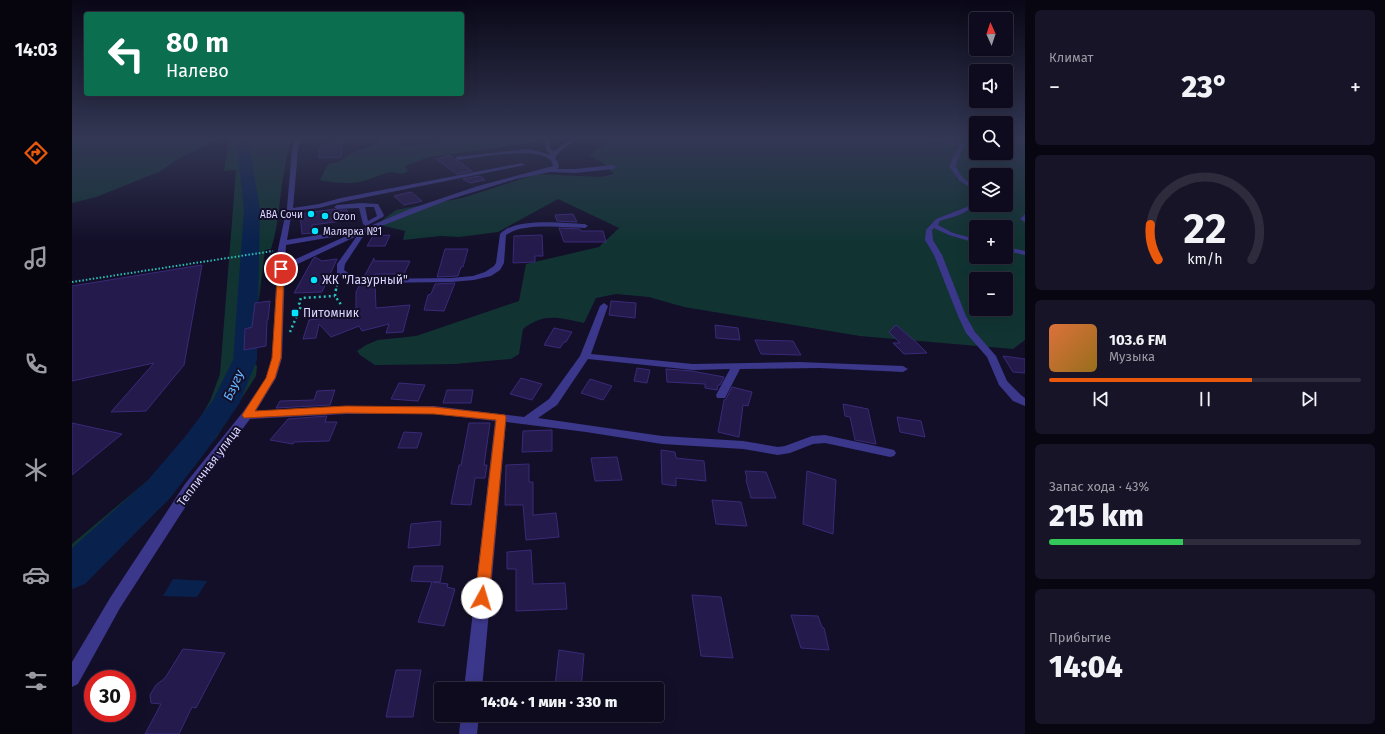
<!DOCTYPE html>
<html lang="ru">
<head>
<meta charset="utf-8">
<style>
	body { margin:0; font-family:"Fira Sans",sans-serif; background:#171428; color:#f1f3f6; height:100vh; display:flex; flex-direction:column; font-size:15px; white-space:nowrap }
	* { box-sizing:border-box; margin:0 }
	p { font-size:13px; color:#9b9ba4 }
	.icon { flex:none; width:22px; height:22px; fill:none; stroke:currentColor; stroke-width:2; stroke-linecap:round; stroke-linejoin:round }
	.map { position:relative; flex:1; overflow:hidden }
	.panel { display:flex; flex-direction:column; gap:10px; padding:10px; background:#080611; width:360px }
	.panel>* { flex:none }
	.hud { position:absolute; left:12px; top:12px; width:380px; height:84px; border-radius:4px; box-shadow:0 4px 16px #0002,0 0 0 1px #2e2b3d; background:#0b6e4f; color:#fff; overflow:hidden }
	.needle { width:26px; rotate:357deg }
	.tools { position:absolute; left:897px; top:12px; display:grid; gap:8px }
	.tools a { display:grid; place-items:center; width:44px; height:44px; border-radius:4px; background:#0e0b1f; box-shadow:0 4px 16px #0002,0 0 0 1px #2e2b3d; font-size:20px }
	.speed { position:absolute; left:12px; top:670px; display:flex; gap:8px; font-size:20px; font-weight:700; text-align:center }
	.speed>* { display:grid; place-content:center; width:52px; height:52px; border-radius:50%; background:#0e0b1f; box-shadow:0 4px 16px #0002,0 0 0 1px #2e2b3d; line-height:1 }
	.speed .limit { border:6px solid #d22; background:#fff; color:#111 }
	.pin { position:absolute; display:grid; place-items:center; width:34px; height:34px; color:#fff; margin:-17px; border:2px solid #fff; border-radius:50%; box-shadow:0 1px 4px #0007 }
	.me { position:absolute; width:44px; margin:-22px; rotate:6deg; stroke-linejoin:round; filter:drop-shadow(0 0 3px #0008) }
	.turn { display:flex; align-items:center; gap:14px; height:84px; padding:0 16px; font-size:18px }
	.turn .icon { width:52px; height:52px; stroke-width:2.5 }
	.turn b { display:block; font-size:28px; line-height:34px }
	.big { font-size:30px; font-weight:800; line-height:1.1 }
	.panel .card { flex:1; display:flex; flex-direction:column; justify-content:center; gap:6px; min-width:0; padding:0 14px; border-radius:6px; background:#171428 }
	.panel .dial { align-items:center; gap:0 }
	.dial svg { height:104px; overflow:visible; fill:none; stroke:#2e2b3d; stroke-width:7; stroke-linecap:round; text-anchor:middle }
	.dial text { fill:#f1f3f6; stroke:none }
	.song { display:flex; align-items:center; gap:12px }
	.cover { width:48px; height:48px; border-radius:6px; background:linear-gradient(135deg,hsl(20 70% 55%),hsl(40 70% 35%)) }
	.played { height:4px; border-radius:2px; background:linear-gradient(90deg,#ea580c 65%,#2e2b3d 65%) }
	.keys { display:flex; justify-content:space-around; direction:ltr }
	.heat { display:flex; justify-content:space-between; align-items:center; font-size:22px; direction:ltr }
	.charge { height:6px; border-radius:3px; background:linear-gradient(90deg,#34c759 43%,#2e2b3d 0) }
	.trip { position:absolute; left:362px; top:682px; width:230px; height:40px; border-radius:4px; background:#0e0b1f; box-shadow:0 4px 16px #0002,0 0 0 1px #2e2b3d; font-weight:800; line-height:40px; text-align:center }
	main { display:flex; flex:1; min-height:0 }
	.tabs { display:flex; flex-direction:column; width:72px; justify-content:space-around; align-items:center; background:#06040c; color:#9b9ba4 }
	.tabs .icon { width:28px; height:28px }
	.tabs .current { color:#ea580c }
	.tabs b { font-size:18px; color:#f1f3f6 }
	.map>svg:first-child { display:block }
	.green { fill:#113433; fill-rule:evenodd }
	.water { fill:#09224d }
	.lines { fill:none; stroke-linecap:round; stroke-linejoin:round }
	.river { fill:#09224d; fill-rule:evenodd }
	.building { fill:#241a4b; stroke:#3a2a79 }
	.path-far1 { stroke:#29c1b9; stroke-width:2; stroke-dasharray:1.5 2; stroke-linecap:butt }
	.path { stroke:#29c1b9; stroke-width:2.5; stroke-dasharray:2 3; stroke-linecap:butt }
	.minor { fill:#3b378b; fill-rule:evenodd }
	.route { fill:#ea580c; stroke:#983908 }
	.poi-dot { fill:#03e4ff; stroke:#130f29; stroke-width:1.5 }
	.labels { text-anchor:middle; stroke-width:4; stroke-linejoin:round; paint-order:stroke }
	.far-poi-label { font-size:10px; fill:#dcd7ff; stroke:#130f29; text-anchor:start }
	.poi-label { font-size:12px; fill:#dcd7ff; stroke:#130f29; text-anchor:start }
	.street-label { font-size:12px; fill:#dcd7ff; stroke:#130f29 }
	.water-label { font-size:13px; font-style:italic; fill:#65b7ff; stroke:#130f29 }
</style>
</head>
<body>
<main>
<nav class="tabs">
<b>14:03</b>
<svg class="icon current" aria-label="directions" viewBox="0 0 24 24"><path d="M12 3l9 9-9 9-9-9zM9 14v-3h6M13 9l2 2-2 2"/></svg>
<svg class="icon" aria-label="music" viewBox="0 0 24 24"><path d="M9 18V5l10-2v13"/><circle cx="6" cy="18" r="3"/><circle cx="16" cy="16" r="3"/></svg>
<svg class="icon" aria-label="phone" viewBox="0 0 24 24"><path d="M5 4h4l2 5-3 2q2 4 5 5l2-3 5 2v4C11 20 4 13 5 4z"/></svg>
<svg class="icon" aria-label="climate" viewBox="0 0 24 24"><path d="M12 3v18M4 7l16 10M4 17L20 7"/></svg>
<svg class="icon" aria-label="car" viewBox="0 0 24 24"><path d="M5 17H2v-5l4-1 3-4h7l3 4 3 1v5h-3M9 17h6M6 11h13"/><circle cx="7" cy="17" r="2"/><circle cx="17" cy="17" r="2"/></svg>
<svg class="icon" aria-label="filters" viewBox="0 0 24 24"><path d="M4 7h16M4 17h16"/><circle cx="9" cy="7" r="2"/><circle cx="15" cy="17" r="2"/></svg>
</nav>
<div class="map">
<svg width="953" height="734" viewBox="0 0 953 734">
	<rect width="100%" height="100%" fill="#130f29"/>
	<path class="green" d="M0 139H146L106 159 89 171 24 197 0 203Z
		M157 139H219C217 148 214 157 213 167 207 194 208 222 199 249L193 250 187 299 173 324 176 356 185 366 184 376 144 438 57 539 0 587V544L81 476 114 442 138 401 148 374 164 170 152 171Z
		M309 139H324L329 145H341L369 141 370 139H468L464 142 357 157 333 166 336 171C330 176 325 172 318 172 310 173 303 178 295 180 280 185 263 183 248 180L256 164 267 162 278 154 308 142Z
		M541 139H904V153H934V139H953V340L941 349 788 336 612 307 577 297 544 294 524 298 512 323C489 318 472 312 451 329L447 354 439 359 382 364 303 365 288 355 285 351 294 345 306 340 344 336 447 301 454 264 527 247 547 228 486 199 426 232 387 237 369 236 331 240 333 231 312 226 309 221 324 210 390 198 465 174 528 177 542 174 531 163 518 156 524 149ZM904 175H934V205H904ZM904 227H934V257H904ZM904 279H934V309H904Z"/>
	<path class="water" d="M101 579 135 581 125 597 91 596Z"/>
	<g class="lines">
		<path class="river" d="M164 139H176L188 209 185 360 167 404 132 454 98 498 13 584 0 589V548L76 480 112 438 141 400 161 360 172 209Z"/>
	</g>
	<path class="building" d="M271 142 269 157 246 158 249 144Z
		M378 155 383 160 387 161 400 171 385 174 364 159Z
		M407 176 413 180 398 183 391 179Z
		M339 192 350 201 332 205 322 196Z
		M262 209 265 210H275L278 220 240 225 241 233 230 234 228 214Z
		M501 214 505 222 485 221 483 215Z
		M487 228 508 229 509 231H531L534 242H492Z
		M318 235 313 246H295L301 236Z
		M470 235 471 256H463V262L441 263 442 236Z
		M373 249H396L391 267H389L386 276 365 277Z
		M243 257 250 261 265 259 250 292 222 293 241 259Z
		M302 258V261H338L332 274H303V277H292Z
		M130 265 112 365 74 411 39 412 82 363 0 381V286Z
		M383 283 372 311 352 310 356 295 359 294 363 284Z
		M288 284H303L304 308 338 305 331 332 314 333 317 324 290 331 287 326 259 337 247 324 244 338 231 339 237 320 246 319 284 308V292Z
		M198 301 196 320H195L194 346 172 350 173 329 180 327 183 303Z
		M539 301 564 303 563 318 537 315Z
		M643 325 666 328 668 340 644 338Z
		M824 325 844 342 855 353 832 354 821 343H828L817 332Z
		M482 328 500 332 494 342H492L488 348 472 345Z
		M683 340 721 341 729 355 689 354Z
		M931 356 953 359V373L941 372Z
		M565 368 578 370 575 383 562 381Z
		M594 369 620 371 652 377 648 385H646L645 390 633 388V384L595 382Z
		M449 378 470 384 460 400 438 394Z
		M518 379 540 386 531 400 509 393Z
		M327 383 353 385 346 401 319 399Z
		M660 387 680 392 676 406 671 405 667 437 646 432 652 400 654 399Z
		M263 390 258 405 204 408 208 401 242 400 245 391Z
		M375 390H401L399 403H371Z
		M771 404 796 409 804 444 783 440 778 417 773 416Z
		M255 416 253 422H265L257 441 222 442 221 444 198 440 216 419Z
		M825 417 849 421 853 437 828 432Z
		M0 423 50 434 0 475Z
		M397 423H418L412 465H415L413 478H403L399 505 379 504 387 465H389Z
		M480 430V451L450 452 451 431Z
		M332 432 350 433 345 448H326Z
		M589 450 603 452 604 458 632 461 634 481 604 478V486L590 484Z
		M545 457 550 480 523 481 519 458Z
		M457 464V482H461V515L484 513 487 537 454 540 451 505H433L434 465Z
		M673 471 694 472 704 498H679L674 480 675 478Z
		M735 471 764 480 761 534 731 524Z
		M640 500 669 502 675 526 644 524Z
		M369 521 368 545 336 548 339 524Z
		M459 550 461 584 493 583 495 609 444 611V569H435V552Z
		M342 566H371L368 582H361L376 584 375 587 383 589 372 626 346 622 360 582 339 581Z
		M620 595 649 597 661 658 629 656Z
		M719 615 746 616 750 627 752 628 757 650 729 648Z
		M111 649 153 653 124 708 120 707 107 734H73L89 704 79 703 78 695 84 685 93 678Z
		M487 650 512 654 509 689 483 686Z
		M324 670H349L341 717H314Z"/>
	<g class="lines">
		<path class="path-far1" d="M0 282 201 251
			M264 290 266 281"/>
		<path class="path" d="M264 289 263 296 270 306
			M218 332 229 306 227 303 229 298 263 296"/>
		<path class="minor" d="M223 139H228L226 150 221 208 247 204 269 198 450 163 453 165 270 202 247 208 220 211 215 240 265 232 278 228 281 230 266 236 214 245 213 264 272 237 338 209 406 186 481 166C480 143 402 158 386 160L384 159V157L457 149 479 155 474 150 472 139H477L479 149 482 151 499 139H506C498 145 488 149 483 158L486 163 487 167 485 169H503L541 165 544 167 541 169 503 173 478 172 444 179 376 200 294 232 273 264 272 270 282 277 296 279 379 278 401 276 413 272 422 266 424 263 428 234C443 217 491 223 513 224L516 226 513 228C492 228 452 222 434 235L432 263 428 270 419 276 402 280 379 282 296 283 277 281 265 273V264L285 236 213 270 210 358 204 378 184 411 274 406H362L452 417 477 399 508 356 528 306 532 303 536 306 519 354 621 364 727 362 831 366 836 369 831 372 748 368 668 369 653 398H645L644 395 658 369 621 370 516 359 485 405 466 418 590 436 671 441 706 447 713 446 740 436 753 435 818 449 822 450 824 453 822 456 818 457 753 443 741 444 718 453 706 455 671 449 590 444 514 432 434 422 410 689H392L423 421 362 414H274L178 419 123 492 48 608 6 684 0 687V662L38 598 113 484 171 412 194 378 200 358 206 249 215 207 220 150Z
			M852 139H866L890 144 904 141V143L892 146 883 166 891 178 904 187V192L887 180 877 166 887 146Z
			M953 142V144L934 145V143Z
			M904 196C904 213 882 216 868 221L866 225 881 233 904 239V243L877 235 862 228 860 230 861 240 870 255 894 316 903 332 924 356 935 381 949 395 953 398V406L941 401 927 385 915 357 894 333 886 316 862 255 853 240 854 230 864 219 895 207 902 197Z
			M289 203 306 204 312 215 311 217 294 226 291 224 287 208 265 209 262 207 265 205ZM293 207H302L305 216 296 221Z
			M953 214V222L948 219Z
			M934 247 953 251V255L934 251Z
			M389 715H407L405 734H387Z"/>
	</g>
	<linearGradient id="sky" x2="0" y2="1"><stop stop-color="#0a0817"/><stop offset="0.57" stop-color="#333754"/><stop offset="1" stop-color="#333754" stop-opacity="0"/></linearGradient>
	<rect width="953" height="242" fill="url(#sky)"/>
	<path class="route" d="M206 267H211L212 269 209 358 203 378 183 411 274 406 362 407 433 415 434 417 417 598 415 603 410 605 405 603 403 598 424 420 362 414 274 413 172 418 170 415 194 378 200 358Z"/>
	<g class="poi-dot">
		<circle cx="239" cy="214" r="4"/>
		<circle cx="253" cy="216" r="4"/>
		<circle cx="243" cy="231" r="4"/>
		<circle cx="242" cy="280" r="4"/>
		<rect x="219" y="309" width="8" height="8" rx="2"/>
	</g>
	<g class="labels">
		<g class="far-poi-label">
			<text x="231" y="218" text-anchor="end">АВА Сочи</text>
			<text x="261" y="220">Ozon</text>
			<text x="251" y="235">Малярка №1</text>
		</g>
		<g class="poi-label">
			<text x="250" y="284">ЖК "Лазурный"</text>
			<text x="231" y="317">Питомник</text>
		</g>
		<g class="street-label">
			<text transform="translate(137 466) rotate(-53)" y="4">Тепличная улица</text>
		</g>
		<g class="water-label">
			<text transform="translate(161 385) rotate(-66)" y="5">Бзугу</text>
		</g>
	</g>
</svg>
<div class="tools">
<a><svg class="needle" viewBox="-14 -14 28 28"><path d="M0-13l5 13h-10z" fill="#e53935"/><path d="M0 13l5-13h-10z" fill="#9b9ba4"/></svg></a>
<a><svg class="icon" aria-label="sound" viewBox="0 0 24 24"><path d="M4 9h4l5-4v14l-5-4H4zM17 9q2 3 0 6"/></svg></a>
<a><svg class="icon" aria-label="search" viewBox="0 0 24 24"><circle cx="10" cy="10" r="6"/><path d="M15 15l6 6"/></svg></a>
<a><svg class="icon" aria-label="layers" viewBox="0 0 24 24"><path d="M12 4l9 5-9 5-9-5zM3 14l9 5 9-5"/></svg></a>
<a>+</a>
<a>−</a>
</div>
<div class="speed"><div class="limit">30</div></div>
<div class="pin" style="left:209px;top:269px;background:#d93025"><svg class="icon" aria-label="arrive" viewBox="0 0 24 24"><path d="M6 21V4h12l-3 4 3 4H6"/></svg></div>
<svg class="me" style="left:410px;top:598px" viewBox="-20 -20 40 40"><circle r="19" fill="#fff"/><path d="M0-13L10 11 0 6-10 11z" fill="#ea580c"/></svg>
<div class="trip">14:04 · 1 мин · 330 m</div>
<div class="hud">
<div class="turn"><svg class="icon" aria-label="left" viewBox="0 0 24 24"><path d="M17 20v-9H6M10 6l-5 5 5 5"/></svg><div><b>80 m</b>Налево</div></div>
</div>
</div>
<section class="panel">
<div class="card"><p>Климат</p>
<div class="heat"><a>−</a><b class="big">23°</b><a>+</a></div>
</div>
<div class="card dial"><svg viewBox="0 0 100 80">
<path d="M14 69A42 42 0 1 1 86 69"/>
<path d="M14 69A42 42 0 0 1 8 42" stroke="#ea580c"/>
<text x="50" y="56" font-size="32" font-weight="700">22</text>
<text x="50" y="72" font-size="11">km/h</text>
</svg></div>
<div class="card">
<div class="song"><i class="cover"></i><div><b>103.6 FM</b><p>Музыка</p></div></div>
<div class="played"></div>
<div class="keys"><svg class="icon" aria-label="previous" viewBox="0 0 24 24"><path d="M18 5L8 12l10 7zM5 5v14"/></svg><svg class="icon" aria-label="pause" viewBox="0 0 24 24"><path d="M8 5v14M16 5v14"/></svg><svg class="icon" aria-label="next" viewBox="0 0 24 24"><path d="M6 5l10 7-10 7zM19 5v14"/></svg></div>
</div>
<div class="card"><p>Запас хода · 43%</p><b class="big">215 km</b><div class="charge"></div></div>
<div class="card"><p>Прибытие</p><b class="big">14:04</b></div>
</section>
</main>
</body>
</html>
